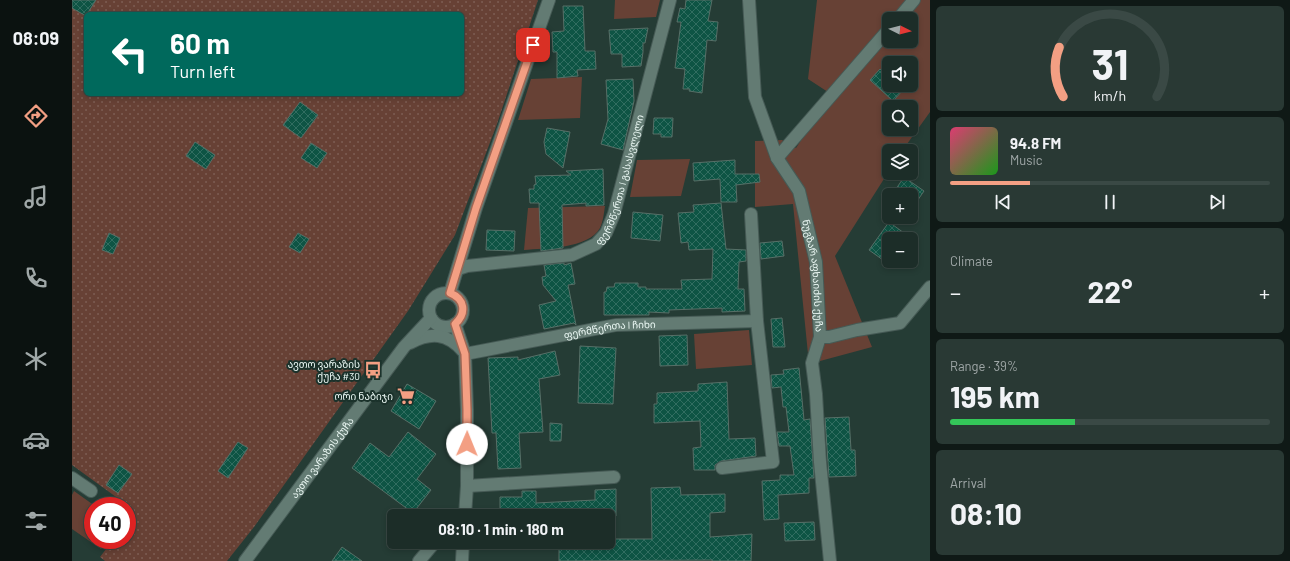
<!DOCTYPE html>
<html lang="en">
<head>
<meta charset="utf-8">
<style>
	body { margin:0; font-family:Barlow,"Noto Sans Georgian",sans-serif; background:#293934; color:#f1f3f6; height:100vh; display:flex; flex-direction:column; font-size:15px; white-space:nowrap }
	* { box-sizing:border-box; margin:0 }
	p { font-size:13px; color:#a0a8a8 }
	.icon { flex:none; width:22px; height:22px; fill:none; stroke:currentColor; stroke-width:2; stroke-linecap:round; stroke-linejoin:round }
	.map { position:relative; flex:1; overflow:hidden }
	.sheet { display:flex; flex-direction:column; gap:6px; padding:6px; background:#0f1916; width:360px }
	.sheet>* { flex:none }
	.guide { position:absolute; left:12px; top:12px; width:380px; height:84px; border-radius:6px; box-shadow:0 2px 6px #0003,0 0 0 1px #3a4945; background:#00695c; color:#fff; overflow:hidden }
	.needle { width:26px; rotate:96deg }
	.controls { position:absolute; left:810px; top:12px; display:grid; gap:8px }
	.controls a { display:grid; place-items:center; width:36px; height:36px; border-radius:6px; background:#1c2d28; box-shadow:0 2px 6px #0003,0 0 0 1px #3a4945; font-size:20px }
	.speed { position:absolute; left:12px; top:497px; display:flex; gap:8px; font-size:20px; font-weight:700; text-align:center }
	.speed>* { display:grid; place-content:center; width:52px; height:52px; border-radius:50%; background:#1c2d28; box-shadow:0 2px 6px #0003,0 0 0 1px #3a4945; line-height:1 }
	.speed .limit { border:6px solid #d22; background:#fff; color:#111 }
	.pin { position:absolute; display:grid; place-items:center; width:34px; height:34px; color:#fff; margin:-17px; border-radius:8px; box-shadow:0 2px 6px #0006 }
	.me { position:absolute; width:44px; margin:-22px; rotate:1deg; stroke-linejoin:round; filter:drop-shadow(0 0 3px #0008) }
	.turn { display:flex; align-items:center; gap:14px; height:84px; padding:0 20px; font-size:18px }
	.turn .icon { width:52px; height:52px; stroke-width:2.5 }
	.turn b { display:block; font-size:28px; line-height:34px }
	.big { font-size:30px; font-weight:700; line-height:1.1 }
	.sheet .tile { flex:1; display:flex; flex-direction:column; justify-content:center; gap:6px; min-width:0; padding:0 14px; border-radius:6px; background:#293934 }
	.sheet .dial { align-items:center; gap:0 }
	.dial svg { height:104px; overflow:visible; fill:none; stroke:#3a4945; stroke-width:7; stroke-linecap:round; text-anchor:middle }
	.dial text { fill:#f1f3f6; stroke:none }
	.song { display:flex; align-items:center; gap:12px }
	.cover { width:48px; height:48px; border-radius:6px; background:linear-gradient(135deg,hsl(340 70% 55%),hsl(120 70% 35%)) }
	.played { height:4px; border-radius:2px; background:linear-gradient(90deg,#f39f83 25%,#3a4945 25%) }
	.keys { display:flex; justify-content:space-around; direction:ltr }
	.heat { display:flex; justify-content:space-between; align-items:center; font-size:22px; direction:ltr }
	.charge { height:6px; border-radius:3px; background:linear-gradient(90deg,#34c759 39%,#3a4945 0) }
	.trip { position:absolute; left:315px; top:509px; width:228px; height:40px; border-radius:6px; background:#1c2d28; box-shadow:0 2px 6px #0003,0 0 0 1px #3a4945; font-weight:700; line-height:40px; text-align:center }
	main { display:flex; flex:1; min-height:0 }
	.tabs { display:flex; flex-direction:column; width:72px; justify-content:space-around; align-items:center; background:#0b1210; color:#a0a8a8 }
	.tabs .icon { width:28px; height:28px }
	.tabs .on { color:#f39f83 }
	.tabs b { font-size:18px; color:#f1f3f6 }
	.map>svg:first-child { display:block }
	.green { fill:#674135; fill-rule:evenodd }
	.garden { fill:url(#garden-dots); fill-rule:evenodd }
	.building { fill:url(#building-cross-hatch); stroke:#576f67 }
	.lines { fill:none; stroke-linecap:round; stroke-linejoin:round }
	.minor-casing { stroke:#465a55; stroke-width:14 }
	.minor { stroke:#637b73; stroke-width:12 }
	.route-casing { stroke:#9e6755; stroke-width:10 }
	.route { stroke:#f39f83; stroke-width:7 }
	.labels { text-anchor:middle; stroke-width:4; stroke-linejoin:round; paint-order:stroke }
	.street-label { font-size:10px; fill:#ebf8f4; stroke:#1b322b }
	.poi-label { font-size:10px; fill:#ebf8f4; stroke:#1b322b; text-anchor:end }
</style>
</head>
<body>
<main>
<nav class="tabs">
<b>08:09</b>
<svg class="icon on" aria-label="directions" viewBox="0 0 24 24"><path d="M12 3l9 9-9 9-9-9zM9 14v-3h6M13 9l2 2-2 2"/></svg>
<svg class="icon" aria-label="music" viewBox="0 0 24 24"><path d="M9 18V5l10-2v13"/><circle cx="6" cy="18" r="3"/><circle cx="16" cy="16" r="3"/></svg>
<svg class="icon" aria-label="phone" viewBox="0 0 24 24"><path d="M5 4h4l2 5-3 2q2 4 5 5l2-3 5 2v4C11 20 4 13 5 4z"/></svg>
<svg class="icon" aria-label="climate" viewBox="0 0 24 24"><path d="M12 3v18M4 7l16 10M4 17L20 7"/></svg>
<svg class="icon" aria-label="car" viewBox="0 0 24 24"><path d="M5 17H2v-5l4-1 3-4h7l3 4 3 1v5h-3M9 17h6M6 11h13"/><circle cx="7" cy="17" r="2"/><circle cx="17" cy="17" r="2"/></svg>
<svg class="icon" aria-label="filters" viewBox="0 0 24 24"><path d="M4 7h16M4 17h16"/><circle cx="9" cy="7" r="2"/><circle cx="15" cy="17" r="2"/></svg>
</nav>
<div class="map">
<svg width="858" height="561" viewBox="0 0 858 561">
	<defs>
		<pattern id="garden-dots" width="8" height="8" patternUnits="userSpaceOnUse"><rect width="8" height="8" fill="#674135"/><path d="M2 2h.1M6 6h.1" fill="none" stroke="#7d5d53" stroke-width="1.8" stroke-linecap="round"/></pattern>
		<pattern id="building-cross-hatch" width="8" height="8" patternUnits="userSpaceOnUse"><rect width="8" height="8" fill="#0e5444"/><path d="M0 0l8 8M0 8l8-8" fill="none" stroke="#316d60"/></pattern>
	</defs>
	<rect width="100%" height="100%" fill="#253c35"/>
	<path class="green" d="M543 0H588L584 17 542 19Z
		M745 0H858V112L830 151H817V171L763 256 800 347 737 364 721 204 683 207V141L710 140 724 148 759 94 736 79ZM817 19H839V41H817ZM817 63H839V85H817ZM817 107H839V129H817Z
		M510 77 508 118 446 120 459 79Z
		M618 159 609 196 558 197 565 160Z
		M533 206C532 213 531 222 528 228 516 249 473 248 452 250L456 208Z
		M677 330 680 365 624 369 622 334Z
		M2 491 23 506H21V540H36L29 549 0 529V495Z"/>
	<path class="garden" d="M0 0H466L425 124 383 235 336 311 182 527 155 561H33L28 557 41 540H55V520L62 510 0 465ZM14 14H390V94H14Z"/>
	<path class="building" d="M0 0H24L15 14H14V16L0 8Z
		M614 0H640L636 21 646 22 644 41 635 40 630 93 617 91 618 89H611L613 69 603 68 609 22H605L608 8 613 9Z
		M491 6H511L513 51H523L524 69 505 70 506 76 485 78V52H481L480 32 492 31Z
		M576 28 573 43H571V52L569 66 550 67V54H539L537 30Z
		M808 69 817 77V85H826L831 90 821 101 798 80Z
		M561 79 562 101 551 150 529 144 536 119 534 80Z
		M228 102 246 115 229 138 211 125Z
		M582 118H601L600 137H589V134H581Z
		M475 128 498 132 491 168 474 154 472 142Z
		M123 142 143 155 134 169 114 156Z
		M239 143 255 153 245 168 229 158Z
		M663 160V174H687L688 182 664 185 665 202H649L648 179 622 181 621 163Z
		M531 169 532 205 514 206V203L490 205 491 248 469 251 467 203H458L457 189H462V185L464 184 463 176 499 175 494 171Z
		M832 177 852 191 839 210V195H820Z
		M649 203 654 249 674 250V261L667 262 666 289H672L673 311 650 312V308L597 310V313L577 312V315H532V292H534L535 287H542L543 283H566V287H574V289H610L609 280 640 279 641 249 617 250 616 242 609 243 606 213 622 212 621 205Z
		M561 212 591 215 588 241 559 238Z
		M817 222 832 233 827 239H817V253L811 260 797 250Z
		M415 230 443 231 442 251 414 250Z
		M37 233 48 238 41 254 30 250Z
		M226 233 237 239 228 253 217 247Z
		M710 241 712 256 689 259 688 243Z
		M492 263V265L499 263 503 284 496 285 504 325 502 323 472 329 467 305 484 301 471 285 470 277 474 276 472 265Z
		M710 318 713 347H701L699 319Z
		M615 335 616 365 588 366 587 336Z
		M508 346 544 348 541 404 506 403Z
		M483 351 488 375 467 379 471 432 447 433 449 468 426 469 424 433H420L416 358 446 357V360Z
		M727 368 732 420 738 419 742 478H737V493L706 495 707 519 692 520 690 481 708 480V475H722L718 446H707L705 432H717L714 407H711L709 387 700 388 699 375 712 374 711 370Z
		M655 382 657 439 683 438 684 456 649 461 643 465V470H622L621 448 629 447 628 421 582 423V404H585V393L626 391V384Z
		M335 384 364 401 347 429 319 411Z
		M777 417 779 450H783L784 476 757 477 753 418Z
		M478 423 490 424 489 441H478Z
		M336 432 364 454 345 479 359 490 341 513 280 468 298 443 317 457Z
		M166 442 176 448 156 478 146 471Z
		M47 465 60 474 46 493 34 485Z
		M608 487 609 495 653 494V512L638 513V537L680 534 679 561H640V560L487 561V549H507V542H536V539H580L579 488Z
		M544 489V516H440V514H428V497H450V491H464V503L523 500V490Z
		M742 522 743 540 713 541 712 523Z
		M270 547 290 561H260Z"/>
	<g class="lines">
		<g class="minor-casing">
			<g id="minor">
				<path id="s1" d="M677 0 683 97 705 158 727 191 744 262 748 337 740 363 744 394 748 462 758 561"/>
				<path d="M826 19 842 0"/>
				<path d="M705 158 817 29"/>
				<path id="s2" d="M386 269 395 266 500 255 524 244 534 233 542 214 598 0"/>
				<path d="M378 293 404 208 477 0"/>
				<circle cx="374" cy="310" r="17"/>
				<path d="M383 324 393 354 395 410V486L393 516"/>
				<path d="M748 337H757L785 330 828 323 858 287"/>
				<path d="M338 343C359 332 375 333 391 351"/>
				<path id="s3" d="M393 354 544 325 685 321"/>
				<path d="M650 468 701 462 685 321 679 214"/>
				<path d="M0 478 19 491"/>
				<path d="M395 486 542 477"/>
				<path id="s4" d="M173 561 332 347 359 318"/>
				<path d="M347 561 363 542"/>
				<path d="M390 561 391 542"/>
			</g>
		</g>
		<use href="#minor" class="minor"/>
	</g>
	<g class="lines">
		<g class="route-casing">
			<path id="route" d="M395 444V410L393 354 383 324C395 313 393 299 378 293L404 208 461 45"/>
		</g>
		<use href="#route" class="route"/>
	</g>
	<defs>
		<g id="bus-bare" transform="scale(1.38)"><path d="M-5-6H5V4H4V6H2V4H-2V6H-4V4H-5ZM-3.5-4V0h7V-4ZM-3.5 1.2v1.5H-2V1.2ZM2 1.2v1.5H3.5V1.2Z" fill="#f39f83" stroke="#1b322b" stroke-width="2.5" paint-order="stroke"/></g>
		<g id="supermarket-bare" transform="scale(1.38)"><path d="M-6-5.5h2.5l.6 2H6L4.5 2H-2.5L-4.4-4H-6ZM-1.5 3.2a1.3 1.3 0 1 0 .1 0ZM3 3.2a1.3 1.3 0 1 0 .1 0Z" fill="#f39f83" stroke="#1b322b" stroke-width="2.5" paint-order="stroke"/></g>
	</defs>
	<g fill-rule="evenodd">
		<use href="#bus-bare" x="301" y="370"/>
		<use href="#supermarket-bare" x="334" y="396"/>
	</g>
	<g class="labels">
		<g class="street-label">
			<text dy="4" stroke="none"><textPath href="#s2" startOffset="211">ფერმწერთა I გასასვლელი</textPath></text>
			<text dy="4" stroke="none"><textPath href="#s1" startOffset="288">ნუგზარ აფხაიძის ქუჩა</textPath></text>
			<text dy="4" stroke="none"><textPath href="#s3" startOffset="147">ფერმწერთა I ჩიხი</textPath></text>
			<text dy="4" stroke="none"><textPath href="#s4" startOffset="129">ავთო ვარაზის ქუჩა</textPath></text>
		</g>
		<g class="poi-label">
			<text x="288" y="368">ავთო ვარაზის<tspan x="288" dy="12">ქუჩა #30</tspan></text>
			<text x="321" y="400">ორი ნაბიჯი</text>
		</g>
	</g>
</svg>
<div class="controls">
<a><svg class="needle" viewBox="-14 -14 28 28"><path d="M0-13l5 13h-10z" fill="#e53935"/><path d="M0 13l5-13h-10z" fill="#a0a8a8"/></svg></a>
<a><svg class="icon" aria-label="sound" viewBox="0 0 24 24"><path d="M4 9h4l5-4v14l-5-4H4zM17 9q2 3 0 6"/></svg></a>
<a><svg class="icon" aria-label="search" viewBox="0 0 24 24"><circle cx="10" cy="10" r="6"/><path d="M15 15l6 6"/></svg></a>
<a><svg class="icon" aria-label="layers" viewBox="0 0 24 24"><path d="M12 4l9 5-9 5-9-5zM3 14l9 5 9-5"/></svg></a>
<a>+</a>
<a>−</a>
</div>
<div class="speed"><div class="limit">40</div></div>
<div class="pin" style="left:461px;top:45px;background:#d93025"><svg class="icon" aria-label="arrive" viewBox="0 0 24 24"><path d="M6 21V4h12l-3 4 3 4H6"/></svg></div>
<svg class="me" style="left:395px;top:444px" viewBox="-20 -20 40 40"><circle r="19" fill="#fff"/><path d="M0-13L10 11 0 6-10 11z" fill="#f39f83"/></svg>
<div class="trip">08:10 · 1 min · 180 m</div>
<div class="guide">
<div class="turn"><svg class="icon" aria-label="left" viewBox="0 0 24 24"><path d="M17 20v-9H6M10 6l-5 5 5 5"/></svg><div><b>60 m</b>Turn left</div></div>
</div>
</div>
<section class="sheet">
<div class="tile dial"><svg viewBox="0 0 100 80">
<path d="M14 69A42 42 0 1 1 86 69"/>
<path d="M14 69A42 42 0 0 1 11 31" stroke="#f39f83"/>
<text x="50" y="56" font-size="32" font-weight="700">31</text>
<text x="50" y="72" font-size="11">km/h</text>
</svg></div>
<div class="tile">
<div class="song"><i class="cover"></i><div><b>94.8 FM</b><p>Music</p></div></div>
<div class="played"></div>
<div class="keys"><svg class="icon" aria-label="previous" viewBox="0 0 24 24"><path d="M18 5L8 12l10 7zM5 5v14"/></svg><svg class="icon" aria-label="pause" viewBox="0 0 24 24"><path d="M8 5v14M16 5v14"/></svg><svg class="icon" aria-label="next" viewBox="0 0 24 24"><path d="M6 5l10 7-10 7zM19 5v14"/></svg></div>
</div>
<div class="tile"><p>Climate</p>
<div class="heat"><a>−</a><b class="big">22°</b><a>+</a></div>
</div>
<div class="tile"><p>Range · 39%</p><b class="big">195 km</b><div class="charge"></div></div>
<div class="tile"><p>Arrival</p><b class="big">08:10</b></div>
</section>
</main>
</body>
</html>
